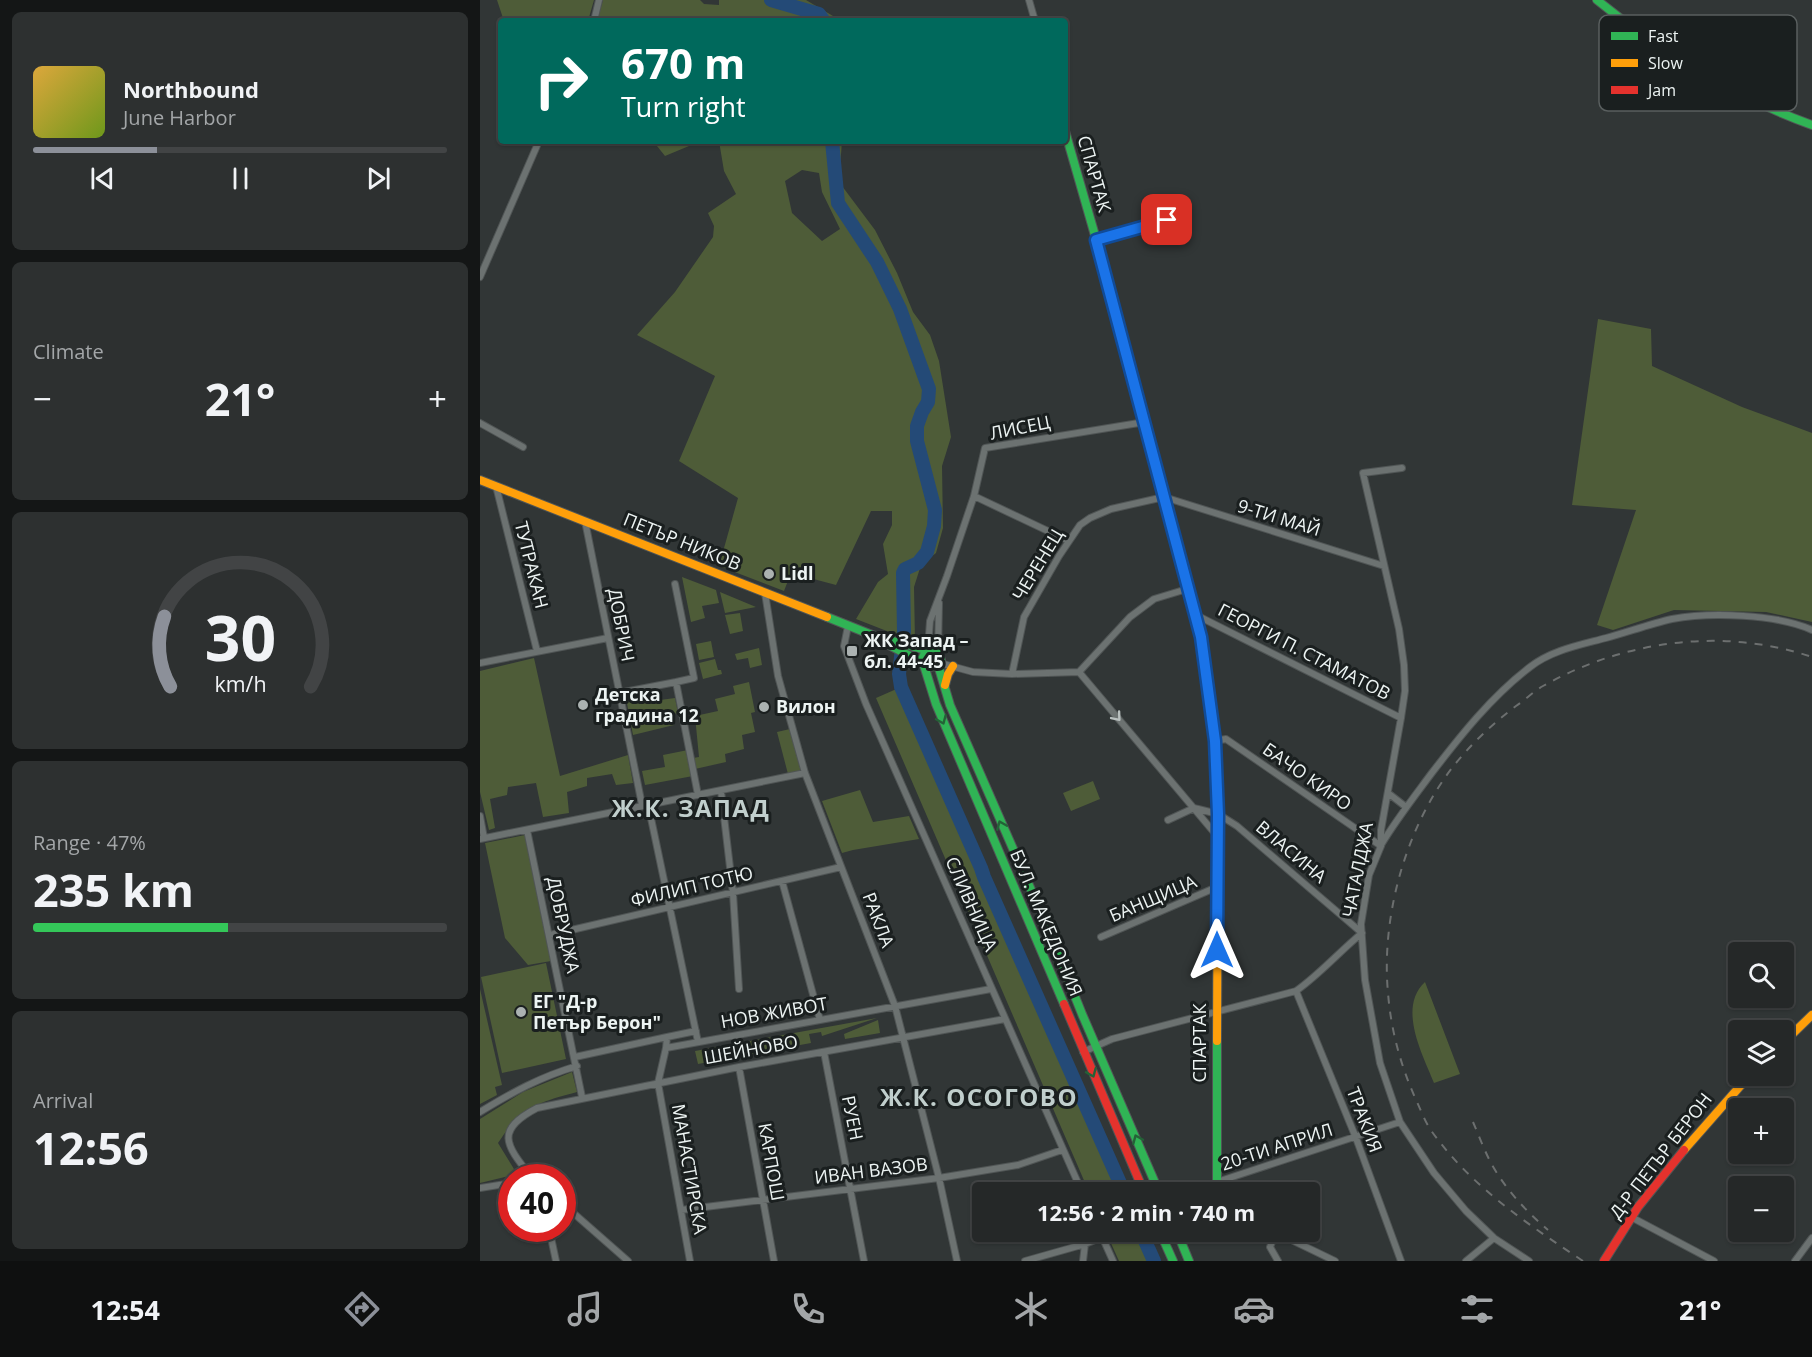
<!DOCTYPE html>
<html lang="en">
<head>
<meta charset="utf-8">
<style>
	body { margin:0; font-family:"Open Sans",sans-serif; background:#2d3030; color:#f1f3f6; height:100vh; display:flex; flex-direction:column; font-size:22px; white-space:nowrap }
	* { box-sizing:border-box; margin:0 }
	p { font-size:20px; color:#a3a6a8 }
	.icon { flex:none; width:33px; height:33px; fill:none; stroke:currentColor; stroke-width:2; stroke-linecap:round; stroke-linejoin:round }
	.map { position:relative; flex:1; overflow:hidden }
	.panel { display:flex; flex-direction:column; gap:12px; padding:12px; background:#141616; width:480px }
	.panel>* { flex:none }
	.top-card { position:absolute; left:18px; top:18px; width:570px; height:126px; border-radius:6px; box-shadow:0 2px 4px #0004,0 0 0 2px #424445; background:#00695c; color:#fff; overflow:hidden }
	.controls { position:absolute; left:1248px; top:942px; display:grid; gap:12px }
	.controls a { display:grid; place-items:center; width:66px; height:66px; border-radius:6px; background:#252828; box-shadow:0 2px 4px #0004,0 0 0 2px #424445; font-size:30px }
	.speed { position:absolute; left:18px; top:1164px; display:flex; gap:12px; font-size:30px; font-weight:700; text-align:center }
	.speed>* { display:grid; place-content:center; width:78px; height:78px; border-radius:50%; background:#252828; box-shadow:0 2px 4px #0004,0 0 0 2px #424445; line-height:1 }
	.speed .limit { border:9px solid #d22; background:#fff; color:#111 }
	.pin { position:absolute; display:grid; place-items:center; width:51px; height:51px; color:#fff; margin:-26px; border-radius:12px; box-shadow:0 3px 9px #0006 }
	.me { position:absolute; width:66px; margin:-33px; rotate:0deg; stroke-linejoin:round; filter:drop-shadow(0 0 4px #0008) }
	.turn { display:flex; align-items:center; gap:21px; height:126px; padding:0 24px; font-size:27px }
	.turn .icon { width:78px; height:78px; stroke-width:2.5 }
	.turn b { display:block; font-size:42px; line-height:51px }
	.big { font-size:45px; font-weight:700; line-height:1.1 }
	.panel .widget { flex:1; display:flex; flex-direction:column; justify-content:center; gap:9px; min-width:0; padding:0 21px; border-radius:9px; background:#2d3030 }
	.panel .dial { align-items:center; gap:0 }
	.dial svg { height:156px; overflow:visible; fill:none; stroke:#424445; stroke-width:7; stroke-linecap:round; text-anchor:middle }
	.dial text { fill:#f1f3f6; stroke:none }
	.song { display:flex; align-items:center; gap:18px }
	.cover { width:72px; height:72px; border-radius:9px; background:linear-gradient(135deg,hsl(40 70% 55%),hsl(80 70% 35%)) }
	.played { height:6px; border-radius:3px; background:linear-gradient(90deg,#8c9099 30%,#424445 30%) }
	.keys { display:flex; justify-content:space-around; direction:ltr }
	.heat { display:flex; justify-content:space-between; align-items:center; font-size:33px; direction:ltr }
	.charge { height:9px; border-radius:4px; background:linear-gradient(90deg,#34c759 47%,#424445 0) }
	.trip { position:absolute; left:492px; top:1182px; width:348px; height:60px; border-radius:6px; background:#252828; box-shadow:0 2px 4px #0004,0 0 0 2px #424445; font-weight:700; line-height:60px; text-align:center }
	.tab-bar { display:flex; height:96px; justify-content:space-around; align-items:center; background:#0f1010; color:#a3a6a8 }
	.tab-bar .icon { width:42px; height:42px }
	.tab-bar .on { color:#8c9099 }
	.tab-bar b { font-size:27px; color:#f1f3f6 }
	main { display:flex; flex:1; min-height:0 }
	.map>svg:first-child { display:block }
	.green { fill:#4e5c38; fill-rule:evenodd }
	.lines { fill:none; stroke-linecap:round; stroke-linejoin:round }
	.river { stroke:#244a77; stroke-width:14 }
	.street-casing { stroke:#505555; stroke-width:8 }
	.fast-casing { stroke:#505555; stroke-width:10 }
	.slow-casing { stroke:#505555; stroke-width:10 }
	.jam-casing { stroke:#505555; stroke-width:10 }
	.street { stroke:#6c7271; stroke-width:6 }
	.fast { stroke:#30b455; stroke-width:8 }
	.slow { stroke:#ff9f0a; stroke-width:8 }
	.jam { stroke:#e5322d; stroke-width:8 }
	.rail { stroke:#6c6f6f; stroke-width:2; stroke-dasharray:8 8; stroke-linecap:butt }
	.oneway { stroke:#b9c0bf }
	.oneway2 { stroke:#246237 }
	.route-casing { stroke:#114b97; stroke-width:15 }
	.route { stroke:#1a73e8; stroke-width:10 }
	.poi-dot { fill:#abb2b1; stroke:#1a1f1f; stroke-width:2 }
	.labels { text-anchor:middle; stroke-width:6; stroke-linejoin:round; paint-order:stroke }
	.street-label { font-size:18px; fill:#edf4f3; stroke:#1a1f1f }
	.poi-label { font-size:18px; font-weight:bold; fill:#edf4f3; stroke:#1a1f1f; text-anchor:start }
	.district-label { font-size:24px; font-weight:bold; letter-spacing:1.5px; fill:#c1cfcd; stroke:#1a1f1f }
	.key { fill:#1a1f1f; stroke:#595f5f; stroke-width:1.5 }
	.key-label { font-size:16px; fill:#edf4f3 }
</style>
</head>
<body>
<main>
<section class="panel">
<div class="widget">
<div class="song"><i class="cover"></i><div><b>Northbound</b><p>June Harbor</p></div></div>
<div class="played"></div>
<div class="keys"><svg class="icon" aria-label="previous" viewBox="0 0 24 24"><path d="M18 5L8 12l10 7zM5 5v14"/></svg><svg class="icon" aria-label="pause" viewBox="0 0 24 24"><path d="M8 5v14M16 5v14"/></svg><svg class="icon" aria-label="next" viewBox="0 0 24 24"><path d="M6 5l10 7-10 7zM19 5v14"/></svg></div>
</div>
<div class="widget"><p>Climate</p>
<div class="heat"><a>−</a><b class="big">21°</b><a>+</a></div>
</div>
<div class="widget dial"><svg viewBox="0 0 100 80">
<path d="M14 69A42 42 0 1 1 86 69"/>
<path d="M14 69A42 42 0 0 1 11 33" stroke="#8c9099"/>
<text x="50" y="56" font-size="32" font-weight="700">30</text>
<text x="50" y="72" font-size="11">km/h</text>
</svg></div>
<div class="widget"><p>Range · 47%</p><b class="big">235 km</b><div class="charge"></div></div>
<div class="widget"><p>Arrival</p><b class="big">12:56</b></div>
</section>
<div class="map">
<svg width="1332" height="1261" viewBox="0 0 1332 1261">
	<rect width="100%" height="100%" fill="#313636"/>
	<path class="green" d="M17 0H114L108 21H24Z
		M123 0H220L224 4 239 5V0H326L353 16 356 21H117Z
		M173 141H221L185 156Z
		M239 141H362L359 182 395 230 417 273 433 312 450 335 459 361 471 437 462 466 463 528 456 553 441 565 434 587 435 642 376 619 398 582 408 574 403 544 412 525V511H391L356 585 311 573 304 591 239 566 258 498 199 461 235 376 157 335 195 292 233 237 234 226 228 213 256 194 244 171ZM322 170 339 173 342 192 360 229 342 241 312 213 305 181Z
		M1118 319 1171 329 1172 366 1262 407 1332 433V622L1286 612 1194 610 1133 630 1117 625 1156 510 1092 505Z
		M202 577 236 590 239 603 222 606 225 618 211 622Z
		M240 592 276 607 245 613Z
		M260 613 263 631 250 634 245 615Z
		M231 641 234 657 219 660 216 644Z
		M279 648 282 665 270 668 268 658 257 660 255 654Z
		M54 658 80 776 148 755 153 783 136 785 132 774 107 778V786L87 792 89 813 63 817 56 783 28 787 27 795 10 799 15 828 9 830 0 792V671Z
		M235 659 238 670H241L242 674 223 679 219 663Z
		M269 682 275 712 271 713 275 732 262 735 264 749 245 754 246 762 215 769 213 758 219 757 215 716 238 711 235 699 255 694 253 686Z
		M421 687 644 1192H609L396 698Z
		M170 691 173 701 195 698 198 713 177 717 176 719 192 717 194 725 153 735 146 698Z
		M310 729 321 771 308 774 297 732Z
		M208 750 213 776 165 785 162 771 185 767 183 755Z
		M613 781 620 799 591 811 583 793Z
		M380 790 393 822 429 816 439 839 373 850 362 853 342 801Z
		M45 835 71 961 48 965 25 938 5 843Z
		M66 963 86 1059 22 1073 1 977Z
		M945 982 980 1074 954 1083C943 1055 917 1008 945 982Z
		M0 989 22 1085 15 1087 17 1095 0 1104Z
		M397 1018 342 1036 341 1032 329 1034 331 1043 218 1064 215 1051Z
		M398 1020 400 1033 365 1039 364 1034Z
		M92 1072 97 1092C57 1103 42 1106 18 1143L37 1174 0 1183V1119L43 1092Z
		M626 1232H661L674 1261H639Z"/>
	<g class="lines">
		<path class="river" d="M291 0 339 14 344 21
			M352 141 358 203 397 262 420 309 449 389 448 402 442 412 437 426V441L455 510 454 526 447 552 438 563 425 569 423 573 424 631 419 674 421 687 501 868 504 877 644 1192
			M661 1232 674 1261"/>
		<g class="street-casing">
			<path id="street" d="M549 0 555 21
				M114 21 119 0
				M616 240 687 220
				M0 277 59 141
				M0 423 43 447
				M922 468 883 473 919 629 924 665 925 691 921 718 901 830V846L889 875 881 924 885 980 900 1063 920 1122 954 1173 986 1211 1014 1238 1049 1261
				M16 486 57 651
				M494 496 589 541
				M105 521 162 805
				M195 584 214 678 196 682 218 795
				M285 593 298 676 325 773 415 1006 459 1178 477 1261
				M714 614 921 718
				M368 626 364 646 386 704 602 1192
				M448 649 450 621 467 576 494 496 505 448 665 422
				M458 651 459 603
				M0 663 128 638
				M460 663 493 672 532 674 599 672
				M599 672 738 837
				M599 672 650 617 674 599 707 589
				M532 674 544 617 579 556 600 525 610 518 631 509 684 497 904 566
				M139 693 196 682
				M735 741 746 739 901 846
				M241 791 253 893 259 989
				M908 793 926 807
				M168 804 218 1042
				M0 816 4 838
				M688 820 714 808
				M47 830 102 1097
				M0 839 325 773
				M901 845C916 820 934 797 951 774 981 735 1011 697 1050 667 1072 650 1100 645 1126 638 1148 632 1170 624 1192 619 1230 612 1297 614 1332 630
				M302 881 340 1020
				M70 935 361 867
				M621 937 737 887
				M816 991 876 1138 921 1261
				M187 1037 216 1031
				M186 1048 178 1083 210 1261
				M344 1052 384 1261
				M603 1052 632 1039 816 991C840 974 859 952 882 933L757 826 738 814 714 808
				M95 1057 187 1037 186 1048 511 989
				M259 1067 294 1261
				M0 1112C33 1092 60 1077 97 1066
				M52 1178C27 1146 13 1131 57 1108L259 1067 525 1019
				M737 1182 744 1192
				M0 1188 32 1183
				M719 1192 737 1182 920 1122
				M82 1203 148 1261
				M201 1210 459 1178 538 1165 582 1150
				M1151 1217 1234 1261
				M69 1228 76 1261
				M620 1232 633 1261
				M795 1232 855 1261
				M796 1232 790 1247 798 1261
				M545 1261 605 1244 635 1232
				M603 1261 605 1244
				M986 1261 1014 1238
				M1315 1261 1332 1238"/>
		</g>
		<g class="fast-casing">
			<path id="fast" d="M1117 0C1183 54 1252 96 1332 125
				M585 131 635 305 687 507
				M347 617 392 635 445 650
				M405 643 442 662
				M444 664 449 667 458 665 461 660 458 651 447 649 442 659 456 704 584 1004
				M458 665 470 705 566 924 602 1014 679 1192
				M737 1182V1041
				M680 1232 693 1261
				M697 1232 709 1261"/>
		</g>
		<g class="slow-casing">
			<path id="slow" d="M0 480 347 617
				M722 643 735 741 738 814 737 1041
				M465 685 468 674 473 666
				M1304 1042 1332 1015
				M1204 1150 1269 1076"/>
		</g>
		<g class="jam-casing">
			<path id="jam" d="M687 507 722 643
				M584 1004 664 1192
				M1124 1261 1158 1207 1204 1150"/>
		</g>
		<use href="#street" class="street"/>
		<use href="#fast" class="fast"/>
		<use href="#slow" class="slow"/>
		<use href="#jam" class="jam"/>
		<path class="rail" d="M993 1122C999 1136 1005 1152 1012 1165 1027 1191 1046 1211 1068 1230
			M1103 1261C1046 1223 990 1186 950 1129 945 1121 941 1111 937 1102 921 1067 911 1031 908 993 901 918 925 829 972 768 990 745 1012 724 1036 706 1045 700 1054 691 1063 686 1145 640 1243 627 1332 657"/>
	</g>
	<defs><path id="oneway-chevron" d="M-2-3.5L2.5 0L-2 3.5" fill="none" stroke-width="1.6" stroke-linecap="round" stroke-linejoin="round" transform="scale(1.5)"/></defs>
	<use class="oneway" href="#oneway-chevron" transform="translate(637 717) rotate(50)"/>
	<g class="oneway2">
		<use href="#oneway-chevron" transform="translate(462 720) rotate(67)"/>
		<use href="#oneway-chevron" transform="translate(521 825) rotate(-113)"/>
		<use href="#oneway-chevron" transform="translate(612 1073) rotate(67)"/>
		<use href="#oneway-chevron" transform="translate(657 1139) rotate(-113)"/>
	</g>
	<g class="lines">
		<g class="route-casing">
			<path id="route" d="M687 220 616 240 721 637 735 741 738 814 737 950"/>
		</g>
		<use href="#route" class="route"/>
	</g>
	<g class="poi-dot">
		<circle cx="289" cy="574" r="6"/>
		<rect x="366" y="645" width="12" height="12" rx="3"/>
		<circle cx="103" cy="705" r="6"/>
		<circle cx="284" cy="707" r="6"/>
		<circle cx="41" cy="1012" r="6"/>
	</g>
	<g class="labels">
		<g class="street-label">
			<text transform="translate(614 174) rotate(74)" y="6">СПАРТАК</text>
			<text transform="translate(540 428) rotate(-11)" y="6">ЛИСЕЦ</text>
			<text transform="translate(799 518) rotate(17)" y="6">9-ТИ МАЙ</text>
			<text transform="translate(202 542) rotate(22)" y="6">ПЕТЪР НИКОВ</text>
			<text transform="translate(51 565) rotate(76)" y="6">ТУТРАКАН</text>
			<text transform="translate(558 565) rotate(-59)" y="6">ЧЕРЕНЕЦ</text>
			<text transform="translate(141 625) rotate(79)" y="6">ДОБРИЧ</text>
			<text transform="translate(824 652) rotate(27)" y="6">ГЕОРГИ П. СТАМАТОВ</text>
			<text transform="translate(827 777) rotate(35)" y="6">БАЧО КИРО</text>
			<text transform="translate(811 852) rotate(40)" y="6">ВЛАСИНА</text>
			<text transform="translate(878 870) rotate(-79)" y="6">ЧАТАЛДЖА</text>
			<text transform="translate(212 887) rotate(-13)" y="6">ФИЛИП ТОТЮ</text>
			<text transform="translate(673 899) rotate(-23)" y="6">БАНЩИЦА</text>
			<text transform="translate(491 904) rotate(66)" y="6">СЛИВНИЦА</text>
			<text transform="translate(398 920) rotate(69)" y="6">РАКЛА</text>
			<text transform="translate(566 923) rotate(67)" y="6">БУЛ. МАКЕДОНИЯ</text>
			<text transform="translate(83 925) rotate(78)" y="6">ДОБРУДЖА</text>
			<text transform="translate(294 1013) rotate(-10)" y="6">НОВ ЖИВОТ</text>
			<text transform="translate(720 1043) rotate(-90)" y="6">СПАРТАК</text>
			<text transform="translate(271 1050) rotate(-10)" y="6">ШЕЙНОВО</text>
			<text transform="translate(372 1118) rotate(79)" y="6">РУЕН</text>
			<text transform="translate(884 1120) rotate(69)" y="6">ТРАКИЯ</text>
			<text transform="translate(797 1147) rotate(-18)" y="6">20-ТИ АПРИЛ</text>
			<text transform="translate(1181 1156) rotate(-52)" y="6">Д-Р ПЕТЪР БЕРОН</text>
			<text transform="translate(291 1162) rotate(80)" y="6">КАРПОШ</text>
			<text transform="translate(209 1169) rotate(80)" y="6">МАНАСТИРСКА</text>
			<text transform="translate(391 1171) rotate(-7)" y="6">ИВАН ВАЗОВ</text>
		</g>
		<g class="poi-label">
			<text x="301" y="580">Lidl</text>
			<text x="384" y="647">ЖК Запад –<tspan x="384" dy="21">бл. 44-45</tspan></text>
			<text x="115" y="701">Детска<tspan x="115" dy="21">градина 12</tspan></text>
			<text x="296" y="713">Вилон</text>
			<text x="53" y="1008">ЕГ "Д-р<tspan x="53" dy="21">Петър Берон"</tspan></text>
		</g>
		<g class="district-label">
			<text x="211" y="817">Ж.К. ЗАПАД</text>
			<text x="499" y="1106">Ж.К. ОСОГОВО</text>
		</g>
	</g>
	<rect x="1119" y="15" width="198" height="96" rx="9" class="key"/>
	<rect x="1131" y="32" width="27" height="8" fill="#30b455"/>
	<rect x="1131" y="59" width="27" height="8" fill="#ff9f0a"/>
	<rect x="1131" y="86" width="27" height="8" fill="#e5322d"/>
	<g class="key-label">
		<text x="1168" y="42">Fast</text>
		<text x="1168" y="69">Slow</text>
		<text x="1168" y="96">Jam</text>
	</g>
</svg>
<div class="controls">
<a><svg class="icon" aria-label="search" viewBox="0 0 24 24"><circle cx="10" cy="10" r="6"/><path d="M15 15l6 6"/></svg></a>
<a><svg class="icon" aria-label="layers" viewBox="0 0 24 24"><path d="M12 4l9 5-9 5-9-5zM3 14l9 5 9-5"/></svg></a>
<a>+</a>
<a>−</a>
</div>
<div class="speed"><div class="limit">40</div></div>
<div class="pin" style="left:687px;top:220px;background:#d93025"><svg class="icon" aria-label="arrive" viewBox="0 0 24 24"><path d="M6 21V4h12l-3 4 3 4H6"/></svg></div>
<svg class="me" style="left:737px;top:950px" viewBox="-20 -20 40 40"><path d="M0-17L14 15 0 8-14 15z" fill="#1a73e8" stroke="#fff" stroke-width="4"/></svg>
<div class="trip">12:56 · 2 min · 740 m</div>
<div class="top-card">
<div class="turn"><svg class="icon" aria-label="right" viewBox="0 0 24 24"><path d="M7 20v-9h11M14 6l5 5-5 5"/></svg><div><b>670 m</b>Turn right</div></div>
</div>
</div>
</main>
<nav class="tab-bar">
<b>12:54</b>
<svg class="icon on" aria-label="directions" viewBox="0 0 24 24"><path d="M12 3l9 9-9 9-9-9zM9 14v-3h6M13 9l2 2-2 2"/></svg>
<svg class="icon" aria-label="music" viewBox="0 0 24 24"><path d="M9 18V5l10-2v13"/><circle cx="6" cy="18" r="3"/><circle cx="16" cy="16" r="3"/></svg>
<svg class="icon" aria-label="phone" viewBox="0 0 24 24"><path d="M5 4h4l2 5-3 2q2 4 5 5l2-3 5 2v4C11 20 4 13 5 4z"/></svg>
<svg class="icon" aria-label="climate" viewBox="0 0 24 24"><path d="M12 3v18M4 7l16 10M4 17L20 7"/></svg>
<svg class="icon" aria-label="car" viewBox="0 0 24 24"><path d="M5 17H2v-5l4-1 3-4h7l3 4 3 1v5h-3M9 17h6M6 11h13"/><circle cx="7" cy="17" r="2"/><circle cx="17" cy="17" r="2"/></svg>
<svg class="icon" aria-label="filters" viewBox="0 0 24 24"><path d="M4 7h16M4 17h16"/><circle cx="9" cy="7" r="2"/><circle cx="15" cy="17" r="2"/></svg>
<b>21°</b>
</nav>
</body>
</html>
